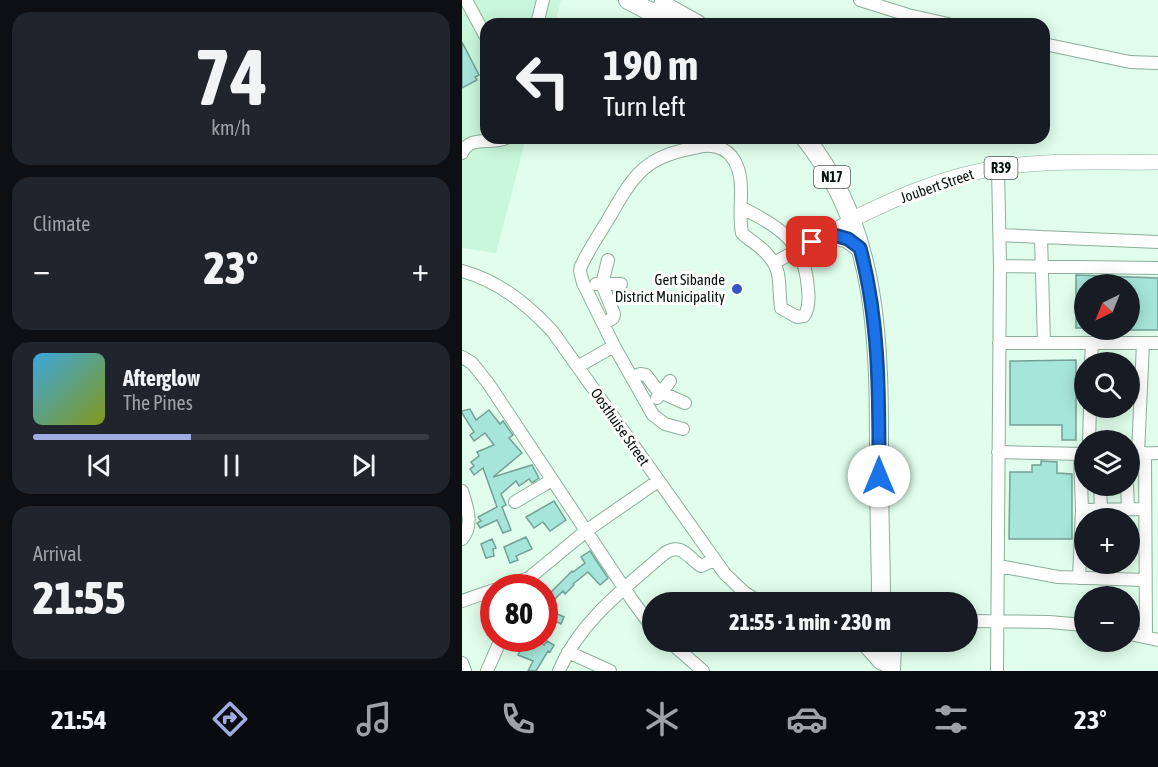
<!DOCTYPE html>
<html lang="en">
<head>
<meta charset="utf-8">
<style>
	body { margin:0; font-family:"Asap Condensed",sans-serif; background:#20242c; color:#f1f3f6; height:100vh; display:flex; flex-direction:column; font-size:22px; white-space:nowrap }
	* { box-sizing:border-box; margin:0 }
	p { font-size:20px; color:#9ea1a6 }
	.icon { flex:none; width:33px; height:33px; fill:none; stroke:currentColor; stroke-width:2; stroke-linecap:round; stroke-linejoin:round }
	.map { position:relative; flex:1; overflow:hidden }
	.details { display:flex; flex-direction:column; gap:12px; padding:12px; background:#0d0f14; width:462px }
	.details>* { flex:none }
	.guide { position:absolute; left:18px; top:18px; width:570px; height:126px; border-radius:18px; box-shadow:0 3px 15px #0003; background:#171b24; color:#f1f3f6; overflow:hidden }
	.needle { width:39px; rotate:223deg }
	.tools { position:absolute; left:612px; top:274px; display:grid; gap:12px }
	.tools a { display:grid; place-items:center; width:66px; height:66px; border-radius:50%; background:#171b24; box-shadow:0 3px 15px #0003; font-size:30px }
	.speed { position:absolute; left:18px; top:574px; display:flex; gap:12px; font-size:30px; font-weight:700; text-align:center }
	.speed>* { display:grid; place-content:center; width:78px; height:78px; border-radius:50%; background:#171b24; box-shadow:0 3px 15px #0003; line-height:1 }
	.speed .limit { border:9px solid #d22; background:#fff; color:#111 }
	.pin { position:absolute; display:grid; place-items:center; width:51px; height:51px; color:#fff; margin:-26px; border-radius:12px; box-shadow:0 3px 9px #0006 }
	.me { position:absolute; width:66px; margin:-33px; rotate:0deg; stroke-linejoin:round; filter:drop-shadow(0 0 4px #0008) }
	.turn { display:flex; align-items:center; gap:21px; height:126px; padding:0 24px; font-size:27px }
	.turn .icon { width:78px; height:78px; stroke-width:2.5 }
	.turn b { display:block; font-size:42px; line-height:51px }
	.big { font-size:45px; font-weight:800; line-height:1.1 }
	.details .card { flex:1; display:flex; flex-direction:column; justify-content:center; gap:9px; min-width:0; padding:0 21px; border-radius:18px; background:#20242c }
	.details .dial { align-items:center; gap:0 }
	.dial b { font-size:78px; line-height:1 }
	.song { display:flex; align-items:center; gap:18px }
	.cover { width:72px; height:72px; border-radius:9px; background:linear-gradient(135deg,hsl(200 70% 55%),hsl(70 70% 35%)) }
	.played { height:6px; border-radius:3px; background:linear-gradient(90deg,#9eabe0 40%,#363941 40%) }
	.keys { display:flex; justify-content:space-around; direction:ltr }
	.heat { display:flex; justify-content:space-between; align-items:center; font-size:33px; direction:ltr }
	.trip { position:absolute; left:180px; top:592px; width:336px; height:60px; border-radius:30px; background:#171b24; box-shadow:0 3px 15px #0003; font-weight:800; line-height:60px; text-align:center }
	.dock { display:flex; height:96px; justify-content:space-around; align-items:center; background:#090b0e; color:#9ea1a6 }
	.dock .icon { width:42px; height:42px }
	.dock .on { color:#9eabe0 }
	.dock b { font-size:27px; color:#f1f3f6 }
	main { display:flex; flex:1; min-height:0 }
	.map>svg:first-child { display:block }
	.built { fill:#c9f7db }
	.building { fill:#a6e5d9; stroke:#74a097; stroke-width:1.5 }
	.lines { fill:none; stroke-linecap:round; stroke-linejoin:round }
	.minor-casing { stroke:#8baf9a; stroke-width:14 }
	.major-casing { stroke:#8baf9a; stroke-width:16 }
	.highway-casing { stroke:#8baf9a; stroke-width:20 }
	.minor { stroke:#fff; stroke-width:12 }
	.major { stroke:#fff; stroke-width:15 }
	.highway { stroke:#fff; stroke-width:18 }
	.route-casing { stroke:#114b97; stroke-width:15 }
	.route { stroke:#1a73e8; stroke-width:10 }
	.poi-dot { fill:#3853c5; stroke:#fff; stroke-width:2 }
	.labels { text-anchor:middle; stroke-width:6; stroke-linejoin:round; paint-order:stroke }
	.shield { fill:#fff; stroke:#515a55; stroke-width:1.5 }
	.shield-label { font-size:14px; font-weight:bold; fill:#06130c }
	.street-label { font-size:15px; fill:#06130c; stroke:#fff }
	.poi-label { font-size:15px; fill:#06130c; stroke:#fff; text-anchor:end }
</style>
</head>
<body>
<main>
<section class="details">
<div class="card dial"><b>74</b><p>km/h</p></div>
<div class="card"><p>Climate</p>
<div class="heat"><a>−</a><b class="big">23°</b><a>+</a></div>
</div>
<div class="card">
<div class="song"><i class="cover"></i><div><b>Afterglow</b><p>The Pines</p></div></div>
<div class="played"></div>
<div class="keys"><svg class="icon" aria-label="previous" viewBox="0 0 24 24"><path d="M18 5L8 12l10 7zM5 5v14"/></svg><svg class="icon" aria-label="pause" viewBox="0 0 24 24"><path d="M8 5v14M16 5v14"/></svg><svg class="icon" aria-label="next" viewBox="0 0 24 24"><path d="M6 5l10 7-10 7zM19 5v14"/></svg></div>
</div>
<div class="card"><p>Arrival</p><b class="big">21:55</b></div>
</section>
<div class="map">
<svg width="696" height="671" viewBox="0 0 696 671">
	<rect width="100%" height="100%" fill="#e0feeb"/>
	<path class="built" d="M0 0H99L93 24H24V138H64L34 253 0 248Z"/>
	<path class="building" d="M0 42 17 75 13 77 15 80 0 88Z
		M614 275 696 278V330H668V285H622V328H614Z
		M614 360V440H600V425H548V361Z
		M8 409 14 420 27 410 38 424 41 421 51 435 47 438 60 453 31 477 70 465 77 478 70 483 67 479 57 486 54 481 39 494 44 505 40 507 49 530 41 533 35 520 18 528 15 523 19 521 16 517 35 507 21 468 12 475 8 469 12 466 9 462 17 456 15 452 32 445 23 433 12 441 8 435 12 432 0 413V411Z
		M579 461 595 462V473L610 474V539H547L548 472H570V465H579Z
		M92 501 104 520 88 531 81 522 72 528 64 517Z
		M64 537 70 549 54 556 56 560 48 563 42 547Z
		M30 539 34 548 31 549 32 556 24 558 19 544Z
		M128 551 146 578 138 585 126 572 111 584 112 585 103 594 101 591 87 605 93 608 91 612 102 617 99 624 82 615V599L110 571 111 572 123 563 119 557Z
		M63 639H75L82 645 85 641 92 645 88 652 86 651 74 671H66L71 661 56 655Z"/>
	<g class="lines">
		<g class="minor-casing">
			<path id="minor" d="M4 0 24 37
				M398 0 446 15 486 24
				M75 24 81 0
				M582 44 668 62 696 63
				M0 153C8 135 28 145 44 138
				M536 168 538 266
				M538 235 579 237
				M312 263 391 219
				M0 271C37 281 65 304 91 332L263 574 283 593 299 603
				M134 284H159
				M141 324 151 318 152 314 140 284 146 260
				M537 343H696
				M582 343 579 237 696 242
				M0 357 10 363 26 383 170 600 190 627
				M629 363 630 343
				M117 366 152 346
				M170 377 178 374 184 375 196 391 223 403
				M195 398 208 381
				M221 429 203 424 191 415 152 346 121 283 118 271 119 266C127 249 138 233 147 218 173 173 182 157 236 147 250 144 264 147 272 160 285 181 275 210 280 233 286 239 293 243 299 248 323 270 315 281 319 308L335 317 342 316C347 309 347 298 346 289 343 243 319 227 280 208
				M627 441 628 408
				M536 452 622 454
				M676 453 681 343
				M683 453 684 637
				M668 454 696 453
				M638 486 639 509
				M665 486 666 508
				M0 491C5 507 12 525 0 539
				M53 502 90 480
				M620 510 683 509
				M537 566 596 577 683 580
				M617 578 620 510 618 454
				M38 588 67 578 124 531 196 481
				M0 601 32 590
				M506 621 587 622 622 625
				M668 634 696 640
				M208 642 241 671
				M106 652 148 671
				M0 663 3 671
				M25 671 39 639
				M97 671C117 622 164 587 203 553 220 542 226 558 239 566L252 560
				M535 671 538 266 696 268"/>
		</g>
		<g class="major-casing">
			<path id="major" d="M391 219C430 200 471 181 514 172 573 158 636 163 696 162"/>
		</g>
		<g class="highway-casing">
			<path id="highway" d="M166 0 212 24
				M201 5 235 24
				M343 138C420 234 417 354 417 470 417 514 419 559 419 603
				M365 233 386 239 398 248
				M403 642 420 661
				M429 671 430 642"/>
		</g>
		<use href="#minor" class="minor"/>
		<use href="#major" class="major"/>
		<use href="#highway" class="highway"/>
	</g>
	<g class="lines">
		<g class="route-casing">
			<path id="route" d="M350 242 365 233 386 239 398 248C418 322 417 399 417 476"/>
		</g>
		<use href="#route" class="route"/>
	</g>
	<circle class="poi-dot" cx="275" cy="289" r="6"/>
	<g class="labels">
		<g class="shield">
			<rect x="522.5" y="157" width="33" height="22" rx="4.5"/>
			<rect x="352" y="166" width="36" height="22" rx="4.5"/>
		</g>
		<g class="shield-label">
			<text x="539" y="173">R39</text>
			<text x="370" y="182">N17</text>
		</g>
		<g class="street-label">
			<text transform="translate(475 186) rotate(-19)" y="5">Joubert Street</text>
			<text transform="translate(158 427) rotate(55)" y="5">Oosthuise Street</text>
		</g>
		<g class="poi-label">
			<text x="263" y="285">Gert Sibande<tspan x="263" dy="17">District Municipality</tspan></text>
		</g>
	</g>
</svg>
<div class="tools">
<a><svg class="needle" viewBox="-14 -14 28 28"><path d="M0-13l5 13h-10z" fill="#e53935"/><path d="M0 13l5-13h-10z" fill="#9ea1a6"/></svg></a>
<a><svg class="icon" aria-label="search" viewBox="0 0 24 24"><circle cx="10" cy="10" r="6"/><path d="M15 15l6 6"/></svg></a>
<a><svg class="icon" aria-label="layers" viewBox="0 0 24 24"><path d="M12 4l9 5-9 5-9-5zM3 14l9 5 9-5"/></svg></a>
<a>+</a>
<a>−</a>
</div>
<div class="speed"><div class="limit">80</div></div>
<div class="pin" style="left:350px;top:242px;background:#d93025"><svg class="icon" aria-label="arrive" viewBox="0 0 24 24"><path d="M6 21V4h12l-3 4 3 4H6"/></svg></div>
<svg class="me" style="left:417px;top:476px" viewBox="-20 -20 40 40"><circle r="19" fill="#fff"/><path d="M0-13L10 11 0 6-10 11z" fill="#1a73e8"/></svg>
<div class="trip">21:55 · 1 min · 230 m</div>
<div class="guide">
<div class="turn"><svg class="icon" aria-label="left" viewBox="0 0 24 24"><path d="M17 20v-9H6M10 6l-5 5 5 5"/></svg><div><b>190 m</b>Turn left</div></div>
</div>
</div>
</main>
<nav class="dock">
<b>21:54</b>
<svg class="icon on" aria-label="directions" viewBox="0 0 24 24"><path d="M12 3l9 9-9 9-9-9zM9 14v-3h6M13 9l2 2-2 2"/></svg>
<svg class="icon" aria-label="music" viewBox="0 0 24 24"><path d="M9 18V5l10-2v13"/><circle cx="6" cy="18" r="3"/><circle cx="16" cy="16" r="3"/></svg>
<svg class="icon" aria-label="phone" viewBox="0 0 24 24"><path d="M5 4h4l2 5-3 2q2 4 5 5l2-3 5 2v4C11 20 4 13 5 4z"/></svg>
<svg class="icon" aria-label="climate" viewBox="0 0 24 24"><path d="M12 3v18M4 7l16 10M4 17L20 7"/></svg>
<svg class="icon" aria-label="car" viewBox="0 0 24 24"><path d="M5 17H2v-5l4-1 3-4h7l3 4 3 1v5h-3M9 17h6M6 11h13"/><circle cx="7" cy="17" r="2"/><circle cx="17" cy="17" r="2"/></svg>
<svg class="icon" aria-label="filters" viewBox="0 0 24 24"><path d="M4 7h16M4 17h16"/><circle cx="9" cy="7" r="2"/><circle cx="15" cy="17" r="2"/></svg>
<b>23°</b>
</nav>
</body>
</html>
